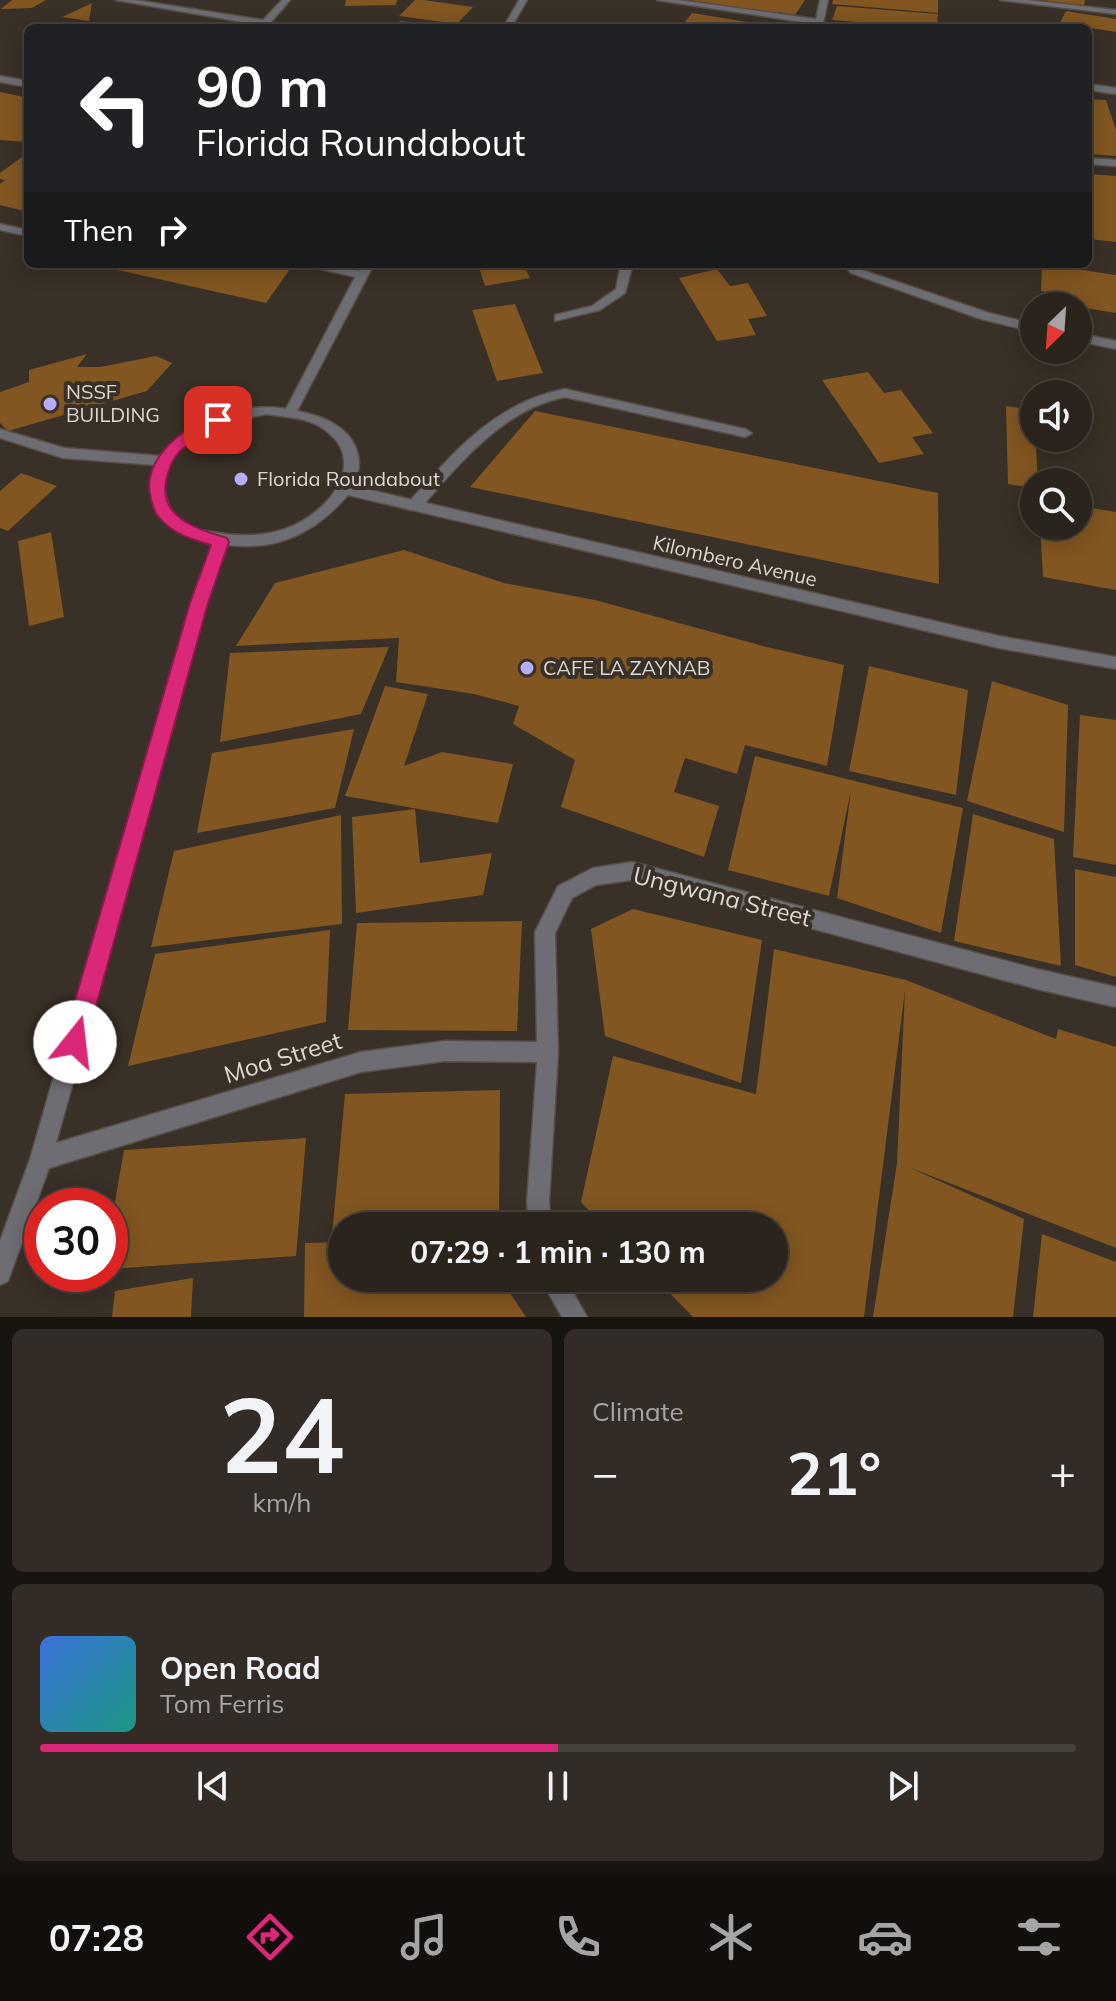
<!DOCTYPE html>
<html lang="en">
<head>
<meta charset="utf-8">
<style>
	body { margin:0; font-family:Mulish,sans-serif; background:#332c26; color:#f1f3f6; height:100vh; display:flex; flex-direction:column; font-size:30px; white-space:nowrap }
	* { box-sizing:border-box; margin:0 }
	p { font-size:26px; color:#a6a4a4 }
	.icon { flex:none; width:44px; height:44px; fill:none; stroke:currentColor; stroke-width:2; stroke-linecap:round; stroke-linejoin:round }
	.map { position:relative; height:1317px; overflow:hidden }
	.details { display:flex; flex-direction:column; gap:12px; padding:12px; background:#181410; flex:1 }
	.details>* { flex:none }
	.guide { position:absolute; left:24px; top:24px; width:1068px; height:244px; border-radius:12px; box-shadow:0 4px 20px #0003,0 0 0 2px #47413b; background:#202124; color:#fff; overflow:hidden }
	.needle { width:52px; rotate:205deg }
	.buttons { position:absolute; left:1020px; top:292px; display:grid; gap:16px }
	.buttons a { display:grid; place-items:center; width:72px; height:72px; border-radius:50%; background:#2b241d; box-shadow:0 4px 20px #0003,0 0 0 2px #47413b; font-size:40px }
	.speed { position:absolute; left:24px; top:1188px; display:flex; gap:16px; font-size:40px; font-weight:700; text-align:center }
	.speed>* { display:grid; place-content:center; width:104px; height:104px; border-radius:50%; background:#2b241d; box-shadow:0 4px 20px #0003,0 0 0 2px #47413b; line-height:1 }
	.speed .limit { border:12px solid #d22; background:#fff; color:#111 }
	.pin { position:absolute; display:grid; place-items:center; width:68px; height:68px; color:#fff; margin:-34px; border-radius:16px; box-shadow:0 4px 12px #0006 }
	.me { position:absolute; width:88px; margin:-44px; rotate:16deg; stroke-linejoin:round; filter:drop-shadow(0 0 6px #0008) }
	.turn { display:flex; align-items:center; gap:28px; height:168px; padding:0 40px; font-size:36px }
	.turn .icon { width:104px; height:104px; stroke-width:2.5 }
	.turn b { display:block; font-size:56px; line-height:68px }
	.then { display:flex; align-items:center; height:76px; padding:0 40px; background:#0003; gap:16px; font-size:30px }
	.big { font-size:60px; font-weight:700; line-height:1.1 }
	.details .card { flex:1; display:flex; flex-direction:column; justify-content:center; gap:12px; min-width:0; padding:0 28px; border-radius:12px; background:#332c26 }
	.details .dial { align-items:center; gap:0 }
	.dial b { font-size:104px; line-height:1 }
	.song { display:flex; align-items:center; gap:24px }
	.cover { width:96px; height:96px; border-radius:12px; background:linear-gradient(135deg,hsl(220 70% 55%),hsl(170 70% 35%)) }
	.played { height:8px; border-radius:4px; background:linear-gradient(90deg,#db2777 50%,#47413b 50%) }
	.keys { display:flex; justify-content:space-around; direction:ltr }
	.heat { display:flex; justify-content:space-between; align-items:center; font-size:44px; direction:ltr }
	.details .tiles { flex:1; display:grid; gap:12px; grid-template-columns:1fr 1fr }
	.card:last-child { grid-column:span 2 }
	.trip { position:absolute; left:328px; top:1212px; width:460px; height:80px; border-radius:40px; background:#2b241d; box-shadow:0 4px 20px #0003,0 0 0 2px #47413b; font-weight:700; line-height:80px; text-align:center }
	.menu { display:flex; height:128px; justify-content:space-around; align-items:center; background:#110e0c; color:#a6a4a4 }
	.menu .icon { width:56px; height:56px }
	.menu .selected { color:#db2777 }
	.menu b { font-size:36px; color:#f1f3f6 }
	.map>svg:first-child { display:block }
	.building { fill:#815621 }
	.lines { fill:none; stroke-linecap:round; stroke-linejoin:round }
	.service-casing { stroke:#574e46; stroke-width:3 }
	.minor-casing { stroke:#574e46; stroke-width:3 }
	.service { fill:#6d6d73; fill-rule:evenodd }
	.minor { fill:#6d6d73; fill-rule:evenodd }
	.route { fill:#db2777; stroke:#8e194d; stroke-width:2 }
	.poi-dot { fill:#b6acf8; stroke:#393027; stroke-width:3 }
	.labels { text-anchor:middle; stroke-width:8; stroke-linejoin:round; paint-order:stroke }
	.poi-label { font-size:20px; fill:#ddd8d2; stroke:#393027; text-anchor:start }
	.street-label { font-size:20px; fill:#ddd8d2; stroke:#393027 }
	.near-street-label { font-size:24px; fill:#ddd8d2; stroke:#393027 }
</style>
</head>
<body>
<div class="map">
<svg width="1116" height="1317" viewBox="0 0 1116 1317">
	<rect width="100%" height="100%" fill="#393027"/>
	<path class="building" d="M12 0H46L32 8 1 9Z
		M346 0H397L396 5 345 6Z
		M415 0H424L473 7 457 24 399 16Z
		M690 0H805L795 15 779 12 776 15Z
		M833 0H938V13L832 4Z
		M1043 0H1085L1084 7Z
		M92 3 89 21 62 17Z
		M837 6 938 14 937 28 832 20Z
		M1066 11 1116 19V32L1060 23Z
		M692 13 772 26V28H680Z
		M400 21 448 26V28H394Z
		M0 92 28 98V142L0 140Z
		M1088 99 1106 100 1116 130V156L1088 154Z
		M22 157 28 158V212L0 205V184L5 180 0 179V173Z
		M1088 174 1116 176V242L1089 239Z
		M91 264H265L290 269 266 303Z
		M478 264H523L530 278 485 286Z
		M1042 264 1116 275V313L1072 306V296L1041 291Z
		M717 269 730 286 748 283 767 316 748 319 756 335 717 341 679 278Z
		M515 304 543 373 497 381 472 310Z
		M87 354 77 367H100L156 356 172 363 147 391 8 431 0 423V392L29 382V370Z
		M868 372 884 393 901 390 933 433 912 437 924 454 879 463 822 380Z
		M1006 406 1034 410 1038 482H1034V488L1008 484Z
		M535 411 938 493 939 584 470 487Z
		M21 473 57 486 8 531 0 528V491Z
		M1078 506 1116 512V590L1043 577 1040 526H1078Z
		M51 532 64 617 29 626 18 541Z
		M404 550 504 583 595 600 767 647 844 665 827 766 745 745 737 774 685 758 674 792 719 806 704 857 561 807 575 760 513 724 519 706 474 694 396 682 399 638 236 646 275 583Z
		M389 647 361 714 220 742 230 653Z
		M869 666 968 690 956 795 849 771Z
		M992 681 1068 705 1064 832 967 801Z
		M385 686 428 694 404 766 442 752 513 764 498 823 345 796Z
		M1080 715 1116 720V865L1073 857Z
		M354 729 335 808 197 833 212 753Z
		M755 756 963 808 941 933 837 898 851 790 829 896 728 870Z
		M415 809 420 863 492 853 483 895 356 913 352 817Z
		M973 814 1054 839 1061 966 954 941Z
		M341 815 342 924 151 947 174 851Z
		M1075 869 1116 877V977L1075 965Z
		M633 909 762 940 741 1083 605 1036 591 929Z
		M522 921 517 1031 348 1030 357 923Z
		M330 930 326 1022 128 1066 155 954Z
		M774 949 906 980 1056 1039 1058 1029 1116 1047V1248L908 1167 1024 1219 1013 1317H873L897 1163 905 990 864 1317H693L655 1278H774V1226H604L581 1202 613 1056 756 1094Z
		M500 1090 499 1226H342V1234L332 1235 345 1094Z
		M306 1138 296 1256 110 1269V1230L124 1150Z
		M1042 1234 1116 1262V1317H1033Z
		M342 1242V1278H500L526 1317H304L305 1243Z
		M193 1278 191 1317H112L115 1291Z"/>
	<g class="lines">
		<g class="service-casing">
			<path id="service" d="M1088 84 1116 88V94L1088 90Z
				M1088 158 1116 160V166L1088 164Z
				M621 264H633L625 293 600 310 555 321V315L592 306 616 289Z
				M843 264H855L859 269 989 313 1034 324V332L981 319 851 273Z
				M1078 333 1116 341V349L1078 341Z
				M565 389 745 429 752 433 745 437 565 397C503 409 459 464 419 510H409L407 506 409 502C454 452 496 402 565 389Z"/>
		</g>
		<g class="minor-casing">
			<path id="minor" d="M116 0H135L263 20 282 0H290L266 28H257L259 25Z
				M519 0H527L511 28H503Z
				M657 0H678L816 19 820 0H828L822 28H814L815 24Z
				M1000 0H1027L1116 10V14Z
				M0 76 28 81V87L0 82Z
				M0 224 28 230V236L0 230Z
				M301 264H324L359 271 362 264H374L297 411C325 416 356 429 359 461 360 469 355 479 353 486L999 636 1116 657V669L999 648 348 495C315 533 278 551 227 545L207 603 56 1143 361 1052 445 1041 537 1042 535 932 558 886 593 868 632 862 1037 969 1116 987V1007L1037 989 632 880 596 885 572 898 555 933 558 1052 549 1202 551 1226H529L527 1202 537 1062 445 1061 361 1072 49 1168 8 1281 0 1285V1241L30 1159 191 603 213 543C173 538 140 508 155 465L63 458 0 438V429L64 448 160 456C188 422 242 401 286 409L355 277ZM267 414C282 417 302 417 315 424 375 455 331 513 285 529 259 538 232 536 206 531 190 529 174 518 168 503 145 445 226 421 267 414Z
				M540 1278H565L587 1317H562Z"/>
		</g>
		<use href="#service" class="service"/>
		<use href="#minor" class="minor"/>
	</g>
	<path class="route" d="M218 415 223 416V423C210 431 196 438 185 447 176 453 171 463 168 473 154 516 194 528 227 538L229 542 208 603 86 1042 83 1051 75 1054 66 1051 63 1042 190 603 211 545C191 539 172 534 158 516 154 512 153 505 151 499 140 460 184 425 218 415Z"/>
	<g class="poi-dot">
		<circle cx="50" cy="404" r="8"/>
		<circle cx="241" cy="479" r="8"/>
		<circle cx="527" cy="668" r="8"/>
	</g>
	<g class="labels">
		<g class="poi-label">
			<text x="66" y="399">NSSF<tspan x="66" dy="23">BUILDING</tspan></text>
			<text x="257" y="486">Florida Roundabout</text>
			<text x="543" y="675">CAFE LA ZAYNAB</text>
		</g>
		<g class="street-label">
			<text transform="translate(735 561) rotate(13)" y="7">Kilombero Avenue</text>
		</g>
		<g class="near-street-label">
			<text transform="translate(722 897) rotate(14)" y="8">Ungwana Street</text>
			<text transform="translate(283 1058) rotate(-17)" y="8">Moa Street</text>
		</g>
	</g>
</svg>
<div class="buttons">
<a><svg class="needle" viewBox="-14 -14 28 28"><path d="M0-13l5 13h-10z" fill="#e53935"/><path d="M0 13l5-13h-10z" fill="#a6a4a4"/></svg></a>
<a><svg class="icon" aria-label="sound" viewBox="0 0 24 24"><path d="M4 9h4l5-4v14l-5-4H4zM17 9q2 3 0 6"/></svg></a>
<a><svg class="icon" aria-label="search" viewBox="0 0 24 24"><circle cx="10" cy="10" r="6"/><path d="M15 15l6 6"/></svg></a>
</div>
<div class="speed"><div class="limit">30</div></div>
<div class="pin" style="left:218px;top:420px;background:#d93025"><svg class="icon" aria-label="arrive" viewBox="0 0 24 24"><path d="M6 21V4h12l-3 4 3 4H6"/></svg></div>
<svg class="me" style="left:75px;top:1042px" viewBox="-20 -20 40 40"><circle r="19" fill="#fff"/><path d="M0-13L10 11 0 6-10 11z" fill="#db2777"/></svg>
<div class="trip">07:29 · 1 min · 130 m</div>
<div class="guide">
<div class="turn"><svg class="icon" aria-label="left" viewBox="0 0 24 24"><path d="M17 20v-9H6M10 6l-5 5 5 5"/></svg><div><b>90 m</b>Florida Roundabout</div></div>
<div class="then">Then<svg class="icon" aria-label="right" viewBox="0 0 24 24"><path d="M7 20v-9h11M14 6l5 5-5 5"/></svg></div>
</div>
</div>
<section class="details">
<div class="tiles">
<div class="card dial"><b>24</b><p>km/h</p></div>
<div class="card"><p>Climate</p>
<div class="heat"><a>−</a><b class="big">21°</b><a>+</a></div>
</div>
<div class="card">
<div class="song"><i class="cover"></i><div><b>Open Road</b><p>Tom Ferris</p></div></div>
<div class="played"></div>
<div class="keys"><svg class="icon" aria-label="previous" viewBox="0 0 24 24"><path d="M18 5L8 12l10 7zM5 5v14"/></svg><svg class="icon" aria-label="pause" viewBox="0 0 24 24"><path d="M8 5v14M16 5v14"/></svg><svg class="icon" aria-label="next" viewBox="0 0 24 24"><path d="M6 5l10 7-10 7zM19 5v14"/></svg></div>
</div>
</div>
</section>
<nav class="menu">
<b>07:28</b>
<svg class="icon selected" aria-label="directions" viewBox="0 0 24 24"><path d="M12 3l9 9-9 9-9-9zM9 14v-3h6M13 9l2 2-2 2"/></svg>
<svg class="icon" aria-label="music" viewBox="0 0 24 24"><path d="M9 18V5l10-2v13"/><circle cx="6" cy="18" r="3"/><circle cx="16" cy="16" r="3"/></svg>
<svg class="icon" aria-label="phone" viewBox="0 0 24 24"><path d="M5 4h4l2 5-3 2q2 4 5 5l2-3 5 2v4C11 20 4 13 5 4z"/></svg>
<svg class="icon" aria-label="climate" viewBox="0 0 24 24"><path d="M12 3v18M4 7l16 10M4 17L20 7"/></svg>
<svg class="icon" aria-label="car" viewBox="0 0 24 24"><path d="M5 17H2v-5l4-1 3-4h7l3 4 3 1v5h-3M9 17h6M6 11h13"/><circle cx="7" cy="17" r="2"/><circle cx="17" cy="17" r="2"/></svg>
<svg class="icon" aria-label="filters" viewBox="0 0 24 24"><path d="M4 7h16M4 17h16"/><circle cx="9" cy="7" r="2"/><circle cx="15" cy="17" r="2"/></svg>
</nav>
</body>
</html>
